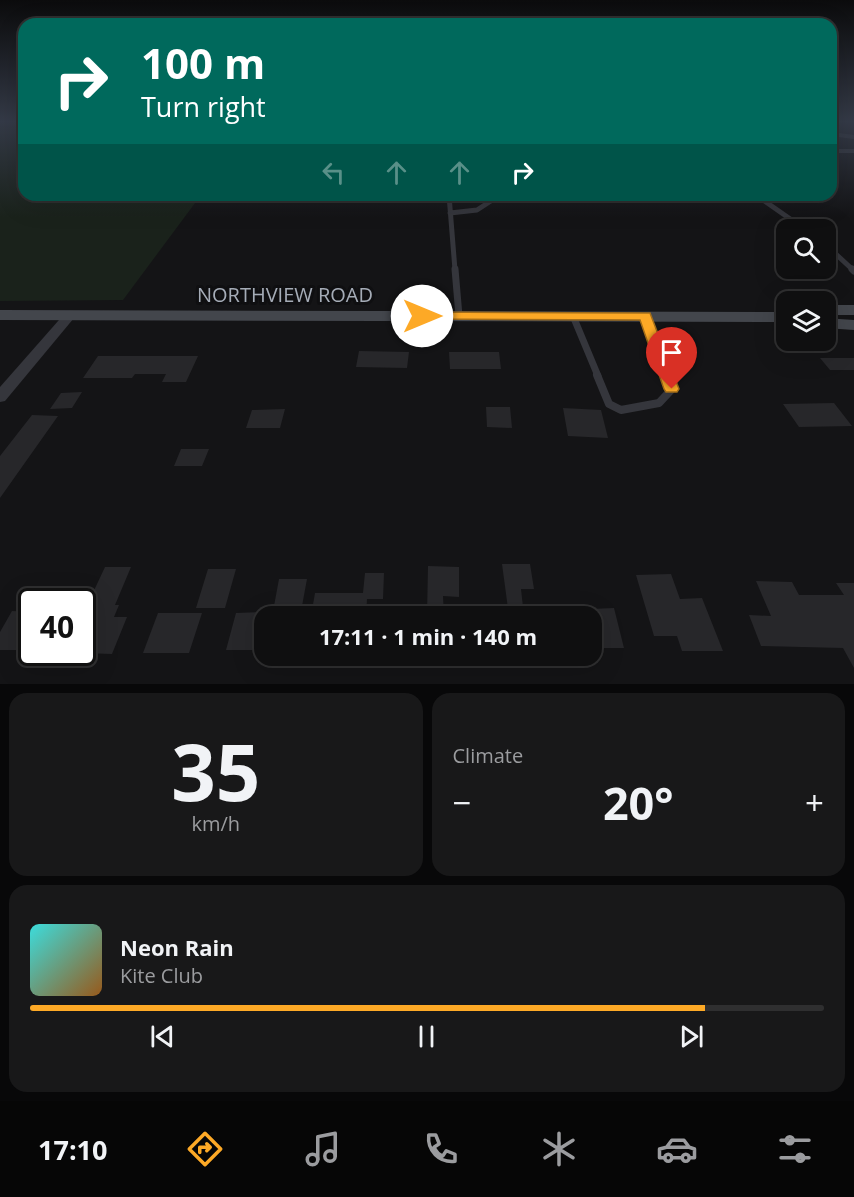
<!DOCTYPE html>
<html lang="en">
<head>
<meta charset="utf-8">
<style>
	body { margin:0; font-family:"Open Sans",sans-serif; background:#181819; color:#f1f3f6; height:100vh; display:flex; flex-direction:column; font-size:22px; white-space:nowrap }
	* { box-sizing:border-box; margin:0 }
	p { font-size:20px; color:#9b9c9f }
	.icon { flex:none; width:33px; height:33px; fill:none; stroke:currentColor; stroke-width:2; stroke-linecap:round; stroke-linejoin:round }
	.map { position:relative; height:684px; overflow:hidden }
	.sheet { display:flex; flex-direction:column; gap:9px; padding:9px; background:#080809; flex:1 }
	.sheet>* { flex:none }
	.banner { position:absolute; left:18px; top:18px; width:819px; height:183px; border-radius:18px; box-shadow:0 6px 24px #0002,0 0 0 2px #2f2f30; background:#00695c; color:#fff; overflow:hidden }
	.fabs { position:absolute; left:776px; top:219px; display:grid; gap:12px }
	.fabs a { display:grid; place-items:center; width:60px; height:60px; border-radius:12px; background:#0f0f10; box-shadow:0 6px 24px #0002,0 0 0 2px #2f2f30; font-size:30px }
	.speed { position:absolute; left:18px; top:588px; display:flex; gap:12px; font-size:30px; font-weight:700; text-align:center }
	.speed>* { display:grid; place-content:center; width:78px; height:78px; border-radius:50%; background:#0f0f10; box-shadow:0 6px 24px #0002,0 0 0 2px #2f2f30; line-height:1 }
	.speed .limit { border:3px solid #111; border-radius:9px; background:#fff; color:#111 }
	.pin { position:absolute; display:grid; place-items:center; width:51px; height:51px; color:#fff; margin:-62px -26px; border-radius:50% 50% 50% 0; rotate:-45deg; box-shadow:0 0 6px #0007 }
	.pin .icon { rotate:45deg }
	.me { position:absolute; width:66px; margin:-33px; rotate:90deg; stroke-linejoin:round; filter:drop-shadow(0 0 4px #0008) }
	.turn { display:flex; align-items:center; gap:21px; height:126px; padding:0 24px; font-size:27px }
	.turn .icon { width:78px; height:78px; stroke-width:2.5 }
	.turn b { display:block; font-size:42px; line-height:51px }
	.lanes { display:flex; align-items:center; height:57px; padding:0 24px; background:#0003; justify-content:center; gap:30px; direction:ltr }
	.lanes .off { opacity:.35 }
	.big { font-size:45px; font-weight:700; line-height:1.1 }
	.sheet .card { flex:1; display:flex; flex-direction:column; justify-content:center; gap:9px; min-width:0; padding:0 21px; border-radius:18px; background:#181819 }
	.sheet .dial { align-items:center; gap:0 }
	.dial b { font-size:78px; line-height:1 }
	.song { display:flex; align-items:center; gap:18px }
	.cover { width:72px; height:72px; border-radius:9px; background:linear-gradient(135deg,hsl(180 70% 55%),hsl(30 70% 35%)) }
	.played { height:6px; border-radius:3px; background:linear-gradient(90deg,#fda926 85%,#2f2f30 85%) }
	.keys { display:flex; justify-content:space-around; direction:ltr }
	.heat { display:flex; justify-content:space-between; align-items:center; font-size:33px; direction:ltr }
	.sheet .tiles { flex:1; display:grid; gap:9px; grid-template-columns:1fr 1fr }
	.card:last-child { grid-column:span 2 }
	.trip { position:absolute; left:254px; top:606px; width:348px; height:60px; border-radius:18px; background:#0f0f10; box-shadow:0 6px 24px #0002,0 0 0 2px #2f2f30; font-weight:700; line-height:60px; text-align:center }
	.tabs { display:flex; height:96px; justify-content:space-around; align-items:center; background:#060606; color:#9b9c9f }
	.tabs .icon { width:42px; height:42px }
	.tabs .active { color:#fda926 }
	.tabs b { font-size:27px; color:#f1f3f6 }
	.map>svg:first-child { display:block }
	.green { fill:#1a221b }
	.building { fill:#27272a }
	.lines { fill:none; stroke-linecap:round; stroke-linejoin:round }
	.lane-far3 { stroke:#35363c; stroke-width:4 }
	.lane-far2 { stroke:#35363c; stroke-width:5 }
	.lane-far1 { stroke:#35363c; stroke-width:7 }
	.lane { stroke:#35363c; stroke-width:8 }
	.street { fill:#35363c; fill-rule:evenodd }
	.secondary { fill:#43464c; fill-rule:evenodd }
	.route { fill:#fda926; stroke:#a46e19; stroke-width:1.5 }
	.labels { text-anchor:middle; stroke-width:6; stroke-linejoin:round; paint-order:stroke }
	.street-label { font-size:20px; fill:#a5acb7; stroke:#0f0f11 }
</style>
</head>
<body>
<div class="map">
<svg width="854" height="684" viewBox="0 0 854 684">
	<rect width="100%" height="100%" fill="#141416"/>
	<path class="green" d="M0 121H24V195H201L123 300 0 301Z"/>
	<path class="building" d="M359 351 409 352 407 368 356 367Z
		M449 352H499L501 369H450Z
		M98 356H198L186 382H162L166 374H135L132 378H83Z
		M820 358H854V370H830Z
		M82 392 72 408 50 409 61 393Z
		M834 403 852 426 799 427 783 404Z
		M486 407H510L512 428 487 427Z
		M563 408 601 410 608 438 568 436Z
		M285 409 280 428H246L252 410Z
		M32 415 58 416 0 498V456Z
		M181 449H209L202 466H174Z
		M502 564H530L534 589H521L524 616H509Z
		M428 566 459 567V597L443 596 444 616H427Z
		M105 567H131L115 605H119L114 617H127L112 654 82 653V616Z
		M208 569H236L225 608H196Z
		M365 573H384L383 599H367L366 616H311L315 593H363Z
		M671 574 680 599 702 598 723 651H682L677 636H654L636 575Z
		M279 579H307L302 606H274Z
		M756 581 792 582 799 595H844L836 583H854V668L843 648 761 646 749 615 771 616Z
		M614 608 624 648H591V609Z
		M12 611 32 612V650H0V632Z
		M264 612V650H226L236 613Z
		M158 613H202L189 653H143Z"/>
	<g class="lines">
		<path class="lane-far3" d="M831 134 854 137
			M831 151H854"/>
		<path class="lane-far2" d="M449 195 455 270
			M756 195 806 230
			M450 213 477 210 500 195
			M825 244 853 270"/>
		<path class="lane-far1" d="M455 269 459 316
			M852 269 854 271
			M573 316 598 376
			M646 316 667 376"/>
		<path class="lane" d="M597 375 609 404 621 410 659 403 672 389 667 375"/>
		<path class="street" d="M70 311 74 312 76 315 74 318 5 401 0 402V387L66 312Z"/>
		<path class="secondary" d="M825 305H854V315H825Z
			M0 310 786 312V322L0 320Z
			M825 318 854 320V330L825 328Z"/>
	</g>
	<linearGradient id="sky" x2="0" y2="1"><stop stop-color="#0b0b0c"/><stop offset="0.56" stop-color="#343a47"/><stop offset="1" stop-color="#343a47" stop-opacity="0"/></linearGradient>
	<rect width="854" height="217" fill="url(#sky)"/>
	<path class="route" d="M422 312 650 313 679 389 677 392H666L664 389 640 320 418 319 416 316 418 313Z"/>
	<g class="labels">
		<g class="street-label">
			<text x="285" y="302">NORTHVIEW ROAD</text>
		</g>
	</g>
</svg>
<div class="fabs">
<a><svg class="icon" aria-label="search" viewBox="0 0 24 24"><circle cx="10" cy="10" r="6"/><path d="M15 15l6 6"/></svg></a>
<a><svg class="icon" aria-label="layers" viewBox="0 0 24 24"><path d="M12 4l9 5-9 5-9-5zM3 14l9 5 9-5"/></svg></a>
</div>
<div class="speed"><div class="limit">40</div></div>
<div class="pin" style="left:672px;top:389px;background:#d93025"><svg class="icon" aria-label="arrive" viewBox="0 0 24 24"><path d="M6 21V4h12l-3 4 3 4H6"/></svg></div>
<svg class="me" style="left:422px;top:316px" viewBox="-20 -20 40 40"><circle r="19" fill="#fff"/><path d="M0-13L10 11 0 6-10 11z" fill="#fda926"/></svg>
<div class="trip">17:11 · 1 min · 140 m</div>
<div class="banner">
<div class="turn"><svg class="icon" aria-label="right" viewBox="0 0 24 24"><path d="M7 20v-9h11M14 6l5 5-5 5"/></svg><div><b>100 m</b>Turn right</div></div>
<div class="lanes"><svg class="icon off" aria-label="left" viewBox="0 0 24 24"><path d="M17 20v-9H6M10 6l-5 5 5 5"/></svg><svg class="icon off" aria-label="ahead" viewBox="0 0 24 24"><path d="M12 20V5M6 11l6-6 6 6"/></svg><svg class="icon off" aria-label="ahead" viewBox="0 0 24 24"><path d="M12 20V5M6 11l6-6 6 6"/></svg><svg class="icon" aria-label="right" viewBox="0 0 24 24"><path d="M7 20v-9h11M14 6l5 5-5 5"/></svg></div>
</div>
</div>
<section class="sheet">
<div class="tiles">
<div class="card dial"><b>35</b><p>km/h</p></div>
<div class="card"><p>Climate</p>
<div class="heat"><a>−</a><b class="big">20°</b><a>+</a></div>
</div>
<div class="card">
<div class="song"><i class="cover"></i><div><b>Neon Rain</b><p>Kite Club</p></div></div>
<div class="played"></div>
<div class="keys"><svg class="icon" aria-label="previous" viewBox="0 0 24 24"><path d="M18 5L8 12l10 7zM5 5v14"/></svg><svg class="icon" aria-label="pause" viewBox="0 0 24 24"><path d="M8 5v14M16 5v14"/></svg><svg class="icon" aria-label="next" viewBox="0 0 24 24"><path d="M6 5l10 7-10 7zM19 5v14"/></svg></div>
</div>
</div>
</section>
<nav class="tabs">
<b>17:10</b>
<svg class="icon active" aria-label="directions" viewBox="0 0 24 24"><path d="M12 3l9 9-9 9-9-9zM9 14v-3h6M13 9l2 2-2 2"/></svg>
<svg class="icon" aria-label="music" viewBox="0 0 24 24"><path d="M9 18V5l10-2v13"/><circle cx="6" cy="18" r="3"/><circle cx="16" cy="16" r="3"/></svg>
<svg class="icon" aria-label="phone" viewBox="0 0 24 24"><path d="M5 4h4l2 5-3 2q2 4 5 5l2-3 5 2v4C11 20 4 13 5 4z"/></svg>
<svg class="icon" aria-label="climate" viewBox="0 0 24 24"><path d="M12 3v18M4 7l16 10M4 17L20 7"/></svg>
<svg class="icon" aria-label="car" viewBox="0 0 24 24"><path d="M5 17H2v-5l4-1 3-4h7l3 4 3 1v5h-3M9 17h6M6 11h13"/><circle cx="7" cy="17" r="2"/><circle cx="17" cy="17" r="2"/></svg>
<svg class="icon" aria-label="filters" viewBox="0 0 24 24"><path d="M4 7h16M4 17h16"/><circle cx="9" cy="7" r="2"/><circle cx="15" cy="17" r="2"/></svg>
</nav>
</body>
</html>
